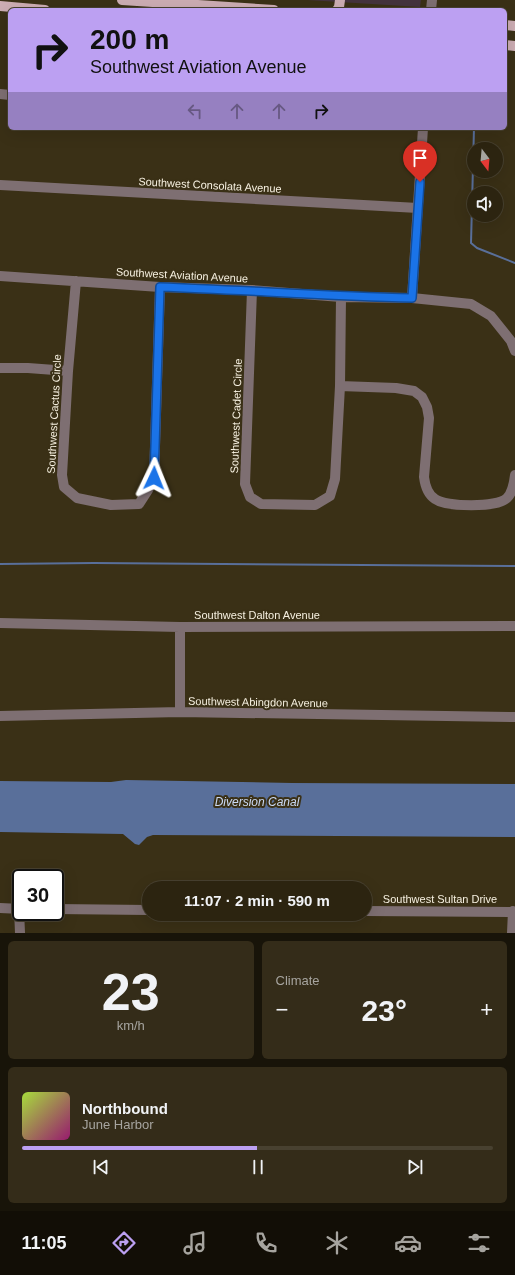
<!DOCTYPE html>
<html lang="en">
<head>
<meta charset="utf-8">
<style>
	body { margin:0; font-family:Helvetica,sans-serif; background:#342c19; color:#f1f3f6; height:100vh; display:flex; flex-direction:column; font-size:15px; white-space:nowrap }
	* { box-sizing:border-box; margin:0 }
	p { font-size:13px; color:#a6a49f }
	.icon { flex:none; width:22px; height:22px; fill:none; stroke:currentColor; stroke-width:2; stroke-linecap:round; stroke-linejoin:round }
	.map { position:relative; height:933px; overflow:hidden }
	.sheet { display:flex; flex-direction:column; gap:8px; padding:8px; background:#181409; flex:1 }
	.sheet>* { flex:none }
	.guide { position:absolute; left:8px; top:8px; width:499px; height:122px; border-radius:6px; box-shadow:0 4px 16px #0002,0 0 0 1px #484130; background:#bca0f2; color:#111; overflow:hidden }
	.needle { width:26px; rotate:164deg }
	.controls { position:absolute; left:467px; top:142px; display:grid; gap:8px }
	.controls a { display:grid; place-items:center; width:36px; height:36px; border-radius:50%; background:#2c2410; box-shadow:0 4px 16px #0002,0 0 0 1px #484130; font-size:20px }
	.speed { position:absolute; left:12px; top:869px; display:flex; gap:8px; font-size:20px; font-weight:700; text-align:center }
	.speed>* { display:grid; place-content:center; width:52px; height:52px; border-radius:50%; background:#2c2410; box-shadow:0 4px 16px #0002,0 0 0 1px #484130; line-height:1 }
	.speed .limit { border:2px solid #111; border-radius:6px; background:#fff; color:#111 }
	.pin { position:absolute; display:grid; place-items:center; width:34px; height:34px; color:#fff; margin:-41px -17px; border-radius:50% 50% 50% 0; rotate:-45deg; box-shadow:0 0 4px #0007 }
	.pin .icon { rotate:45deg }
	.me { position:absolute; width:44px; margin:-22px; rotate:2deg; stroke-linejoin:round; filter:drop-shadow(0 0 3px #0008) }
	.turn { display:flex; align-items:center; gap:14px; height:84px; padding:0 16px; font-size:18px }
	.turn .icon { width:52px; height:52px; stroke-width:2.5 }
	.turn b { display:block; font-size:28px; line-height:34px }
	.lanes { display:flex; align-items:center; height:38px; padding:0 16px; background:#0003; justify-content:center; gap:20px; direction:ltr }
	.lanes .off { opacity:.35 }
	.big { font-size:30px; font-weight:600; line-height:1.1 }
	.sheet .tile { flex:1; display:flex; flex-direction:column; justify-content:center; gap:6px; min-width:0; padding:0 14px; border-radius:6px; background:#342c19 }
	.sheet .dial { align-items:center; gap:0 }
	.dial b { font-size:52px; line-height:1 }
	.song { display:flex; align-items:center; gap:12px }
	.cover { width:48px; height:48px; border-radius:6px; background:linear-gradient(135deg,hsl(80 70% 55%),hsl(320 70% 35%)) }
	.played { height:4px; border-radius:2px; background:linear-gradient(90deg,#bca0f2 50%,#484130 50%) }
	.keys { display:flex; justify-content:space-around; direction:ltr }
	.heat { display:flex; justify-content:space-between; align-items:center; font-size:22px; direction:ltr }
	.sheet .tiles { flex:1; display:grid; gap:8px; grid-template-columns:1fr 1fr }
	.tile:last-child { grid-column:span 2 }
	.trip { position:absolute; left:142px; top:881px; width:230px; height:40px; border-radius:20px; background:#2c2410; box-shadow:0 4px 16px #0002,0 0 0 1px #484130; font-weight:600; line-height:40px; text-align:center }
	.tabs { display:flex; height:64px; justify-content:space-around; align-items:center; background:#120e06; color:#a6a49f }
	.tabs .icon { width:28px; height:28px }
	.tabs .on { color:#bca0f2 }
	.tabs b { font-size:18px; color:#f1f3f6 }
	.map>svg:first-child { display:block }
	.commercial { fill:#44333d }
	.water { fill:#596f9a }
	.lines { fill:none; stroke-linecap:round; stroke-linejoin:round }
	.stream { stroke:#596f9a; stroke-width:2 }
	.minor { stroke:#7e6f72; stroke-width:10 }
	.major { stroke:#ccadb3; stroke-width:10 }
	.route-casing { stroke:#114b97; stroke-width:10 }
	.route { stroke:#1a73e8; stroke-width:7 }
	.labels { text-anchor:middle; stroke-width:4; stroke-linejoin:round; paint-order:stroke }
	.street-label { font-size:11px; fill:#f6f0e0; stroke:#3a3016 }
	.water-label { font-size:12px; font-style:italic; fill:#cad9f4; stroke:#3a3016 }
</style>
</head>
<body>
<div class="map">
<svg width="515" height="933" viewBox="0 0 515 933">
	<rect width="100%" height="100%" fill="#3a3016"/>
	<path class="commercial" d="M307 0H421L420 7Z"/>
	<path class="water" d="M126 780 292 783 515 784V837L153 835 147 837 139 845 135 844 123 834 0 832V781L111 782Z"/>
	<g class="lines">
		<path class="stream" d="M474 128 471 243 477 248 515 263
			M0 564 94 563 515 566"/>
		<path class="minor" d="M431 10 432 0
			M0 94 10 95
			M0 185 418 208
			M0 276 160 287 252 290 341 297 412 298 471 304 491 316 511 341 515 351
			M76 281 68 371 62 475 64 487 77 498 111 505 139 504 148 490 154 478 160 287
			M252 290 245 484 250 497 261 504 315 505 330 496 335 479 340 386 341 297
			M412 298 423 128
			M0 368H28L68 371
			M340 386 396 388 414 391 422 397 427 407 429 418 424 477C425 485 427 494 435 499 446 507 497 508 507 498 513 492 514 483 515 475
			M0 623 180 627 515 626
			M180 627V712
			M0 716 180 712 515 717
			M0 908 21 909
			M19 909 20 933
			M55 909 149 910
			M365 911 515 912
			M512 933 513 911"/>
		<path class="major" d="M122 0 274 10
			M0 6 45 10
			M337 10 339 7 340 0
			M505 25 515 26
			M505 45 515 46"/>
	</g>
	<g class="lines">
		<g class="route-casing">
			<path id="route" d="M154 478 160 287C244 290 328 296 412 298L420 182"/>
		</g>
		<use href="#route" class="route"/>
	</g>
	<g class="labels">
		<g class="street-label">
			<text transform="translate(210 185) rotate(3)" y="4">Southwest Consolata Avenue</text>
			<text transform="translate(182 275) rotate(3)" y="4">Southwest Aviation Avenue</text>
			<text transform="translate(54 414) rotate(-87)" y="4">Southwest Cactus Circle</text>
			<text transform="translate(236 416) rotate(-88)" y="4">Southwest Cadet Circle</text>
			<text x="257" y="619">Southwest Dalton Avenue</text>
			<text transform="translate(258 702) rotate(1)" y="4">Southwest Abingdon Avenue</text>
			<text x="440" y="903">Southwest Sultan Drive</text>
		</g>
		<g class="water-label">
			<text x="257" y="806">Diversion Canal</text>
		</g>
	</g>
</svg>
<div class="controls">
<a><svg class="needle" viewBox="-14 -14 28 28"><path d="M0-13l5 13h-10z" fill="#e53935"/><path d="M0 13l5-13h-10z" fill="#a6a49f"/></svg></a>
<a><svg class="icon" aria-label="sound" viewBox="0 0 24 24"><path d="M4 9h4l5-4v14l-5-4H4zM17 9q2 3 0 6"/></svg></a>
</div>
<div class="speed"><div class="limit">30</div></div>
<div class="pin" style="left:420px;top:182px;background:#d93025"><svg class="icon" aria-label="arrive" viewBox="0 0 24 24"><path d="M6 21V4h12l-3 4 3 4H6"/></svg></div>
<svg class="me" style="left:154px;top:478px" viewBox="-20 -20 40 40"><path d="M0-17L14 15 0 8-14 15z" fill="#1a73e8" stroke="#fff" stroke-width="4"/></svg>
<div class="trip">11:07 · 2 min · 590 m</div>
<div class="guide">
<div class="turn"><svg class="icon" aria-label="right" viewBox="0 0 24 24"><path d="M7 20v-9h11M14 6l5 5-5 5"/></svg><div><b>200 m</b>Southwest Aviation Avenue</div></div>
<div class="lanes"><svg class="icon off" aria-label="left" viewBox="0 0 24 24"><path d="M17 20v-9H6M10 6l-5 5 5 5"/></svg><svg class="icon off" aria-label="ahead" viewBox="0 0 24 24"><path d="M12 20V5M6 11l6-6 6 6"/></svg><svg class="icon off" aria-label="ahead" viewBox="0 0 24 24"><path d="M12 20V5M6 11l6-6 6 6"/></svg><svg class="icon" aria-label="right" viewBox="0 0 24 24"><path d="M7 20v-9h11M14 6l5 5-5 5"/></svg></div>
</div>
</div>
<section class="sheet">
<div class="tiles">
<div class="tile dial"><b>23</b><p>km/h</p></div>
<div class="tile"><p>Climate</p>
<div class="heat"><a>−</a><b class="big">23°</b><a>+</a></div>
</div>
<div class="tile">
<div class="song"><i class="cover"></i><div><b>Northbound</b><p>June Harbor</p></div></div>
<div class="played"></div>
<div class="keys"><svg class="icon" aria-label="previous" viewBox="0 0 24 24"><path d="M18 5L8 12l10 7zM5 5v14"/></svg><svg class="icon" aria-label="pause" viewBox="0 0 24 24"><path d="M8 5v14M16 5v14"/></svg><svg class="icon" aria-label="next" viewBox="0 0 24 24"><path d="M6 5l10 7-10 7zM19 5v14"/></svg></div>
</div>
</div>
</section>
<nav class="tabs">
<b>11:05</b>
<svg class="icon on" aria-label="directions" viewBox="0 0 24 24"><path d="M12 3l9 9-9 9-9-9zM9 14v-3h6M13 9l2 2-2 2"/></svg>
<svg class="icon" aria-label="music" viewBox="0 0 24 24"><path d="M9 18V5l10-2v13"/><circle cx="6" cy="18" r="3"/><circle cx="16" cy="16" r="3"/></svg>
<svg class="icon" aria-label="phone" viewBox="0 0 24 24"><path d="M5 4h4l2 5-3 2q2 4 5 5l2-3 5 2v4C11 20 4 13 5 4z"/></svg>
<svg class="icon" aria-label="climate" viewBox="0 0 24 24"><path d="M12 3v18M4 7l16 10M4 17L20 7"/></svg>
<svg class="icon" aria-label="car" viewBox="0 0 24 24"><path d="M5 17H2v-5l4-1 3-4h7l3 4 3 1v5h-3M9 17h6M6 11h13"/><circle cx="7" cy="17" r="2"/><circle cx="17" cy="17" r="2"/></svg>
<svg class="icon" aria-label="filters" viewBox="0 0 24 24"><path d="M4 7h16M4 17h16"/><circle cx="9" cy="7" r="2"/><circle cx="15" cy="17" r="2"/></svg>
</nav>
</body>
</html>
